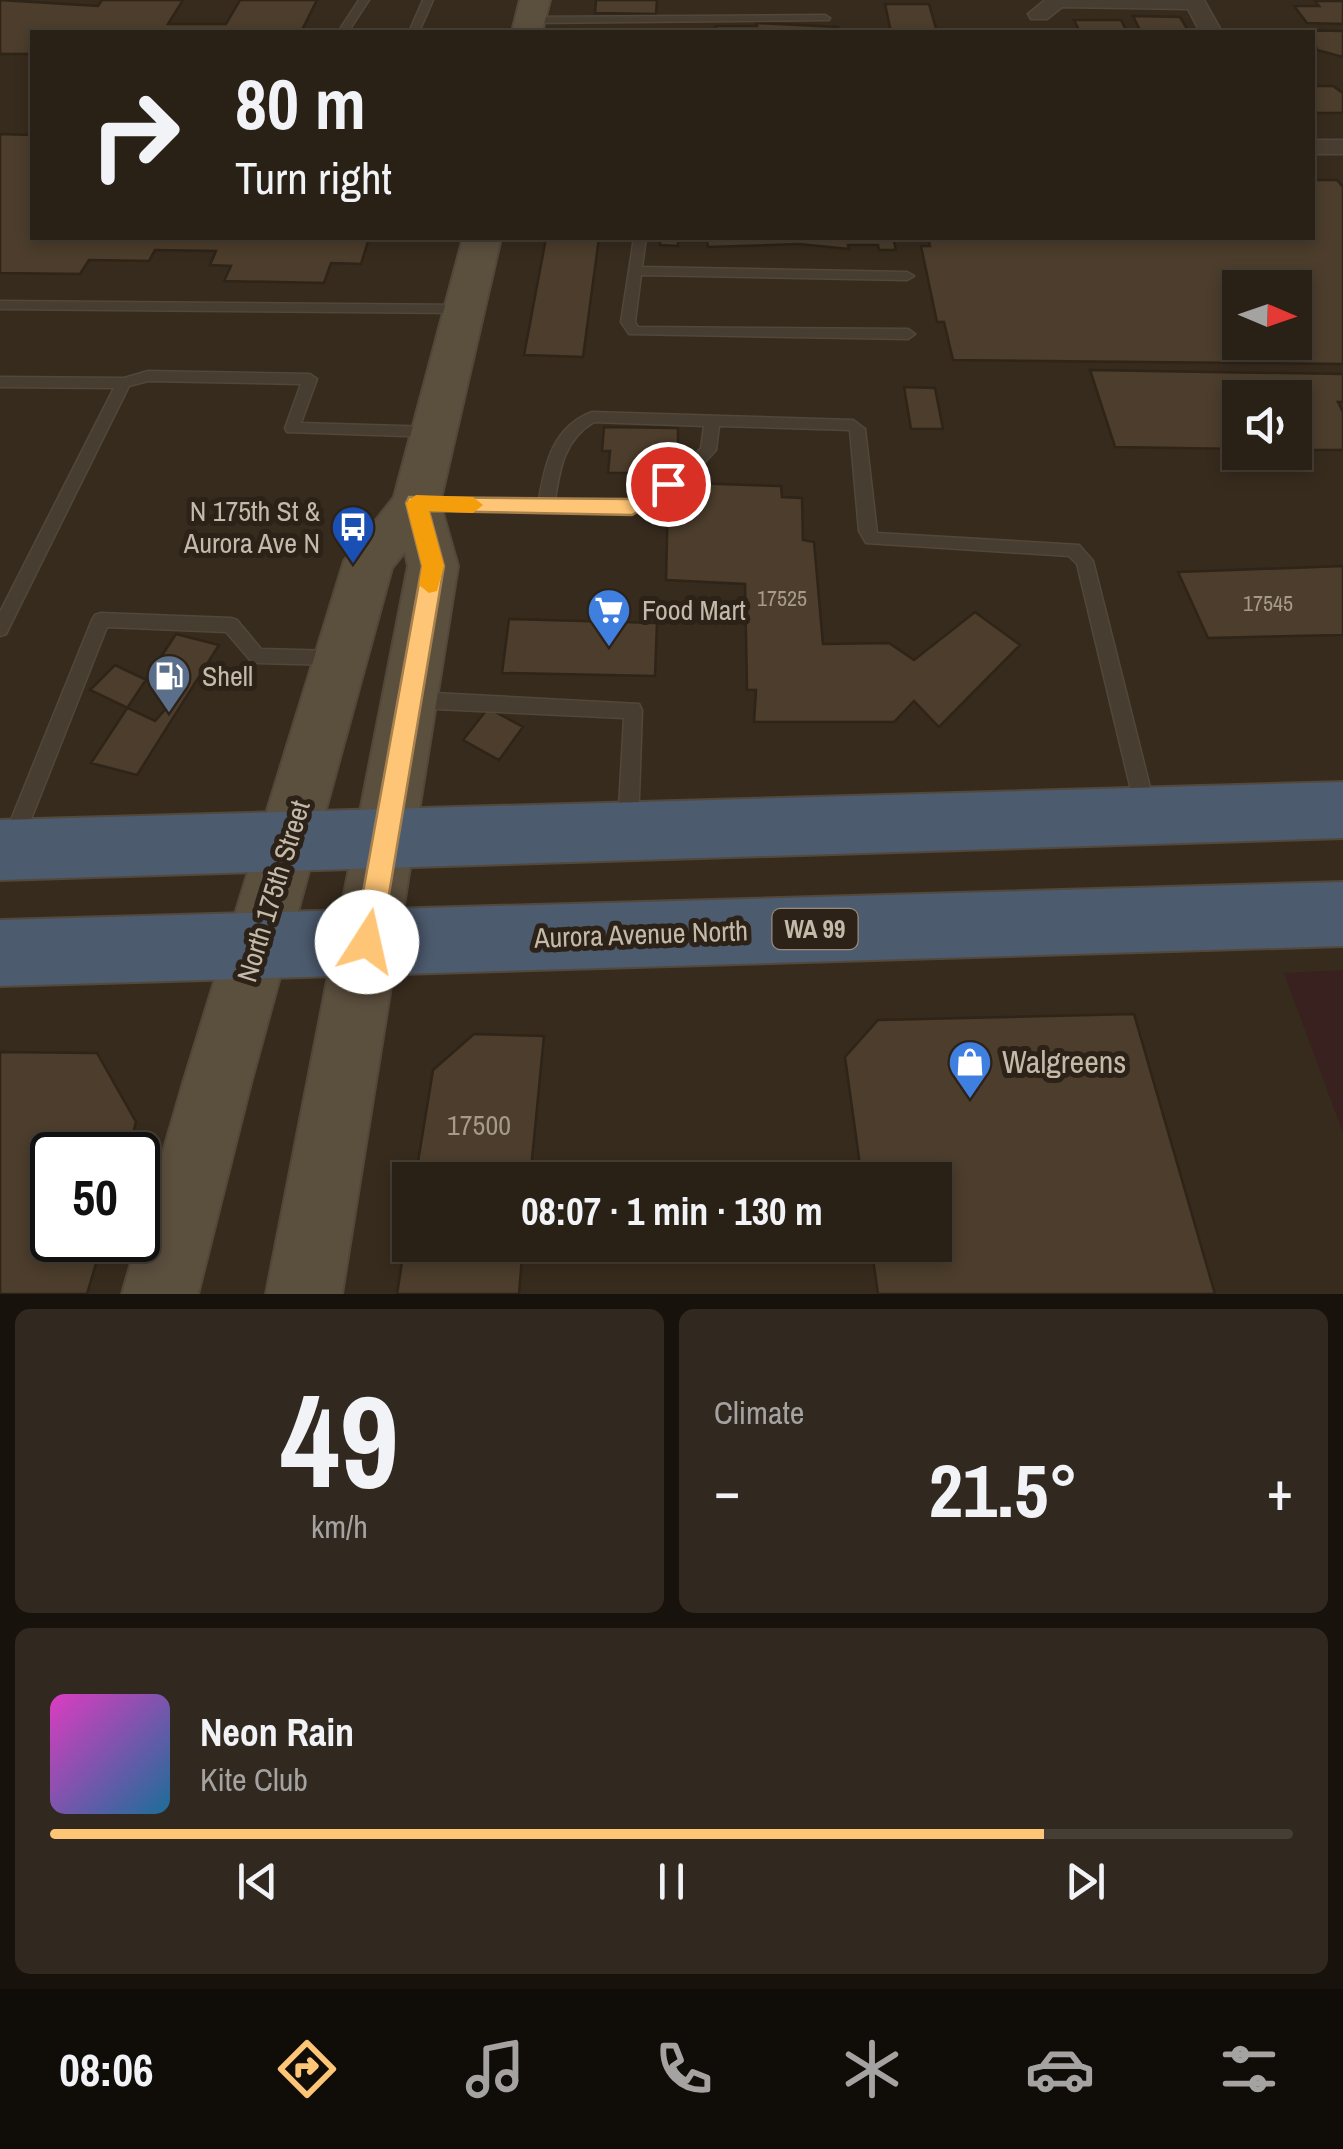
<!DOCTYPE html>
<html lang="en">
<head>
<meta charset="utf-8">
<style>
	body { margin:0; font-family:"Archivo Narrow",sans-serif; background:#31281f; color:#f1f3f6; height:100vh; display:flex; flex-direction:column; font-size:38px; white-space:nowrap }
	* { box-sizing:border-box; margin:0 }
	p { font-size:32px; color:#a5a3a1 }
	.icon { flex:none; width:55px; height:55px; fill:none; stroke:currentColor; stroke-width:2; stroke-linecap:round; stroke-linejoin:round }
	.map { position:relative; height:1294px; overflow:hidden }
	.drawer { display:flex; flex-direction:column; gap:15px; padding:15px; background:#17120c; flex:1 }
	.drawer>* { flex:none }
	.top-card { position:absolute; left:30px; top:30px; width:1285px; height:210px; border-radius:0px; box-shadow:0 5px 15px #0003,0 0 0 2px #453e35; background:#292016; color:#f1f3f6; overflow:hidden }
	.needle { width:65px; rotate:92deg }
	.controls { position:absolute; left:1222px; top:270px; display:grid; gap:20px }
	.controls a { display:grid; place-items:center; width:90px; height:90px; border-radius:0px; background:#292016; box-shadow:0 5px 15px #0003,0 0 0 2px #453e35; font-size:50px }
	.speed { position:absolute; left:30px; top:1132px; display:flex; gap:20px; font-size:50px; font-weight:700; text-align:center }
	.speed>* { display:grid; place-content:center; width:130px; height:130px; border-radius:50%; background:#292016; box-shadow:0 5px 15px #0003,0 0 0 2px #453e35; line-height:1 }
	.speed .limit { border:5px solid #111; border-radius:15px; background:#fff; color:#111 }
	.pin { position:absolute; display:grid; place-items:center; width:85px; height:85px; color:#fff; margin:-42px; border:5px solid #fff; border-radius:50%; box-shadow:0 2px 10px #0007 }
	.me { position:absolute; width:110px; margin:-55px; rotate:10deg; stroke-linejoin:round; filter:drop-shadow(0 0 8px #0008) }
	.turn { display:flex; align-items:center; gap:35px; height:210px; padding:0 40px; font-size:45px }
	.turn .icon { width:130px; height:130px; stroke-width:2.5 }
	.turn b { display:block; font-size:70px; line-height:85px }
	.big { font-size:75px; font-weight:700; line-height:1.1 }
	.drawer .tile { flex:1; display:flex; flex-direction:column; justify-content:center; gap:15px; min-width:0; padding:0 35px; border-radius:15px; background:#31281f }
	.drawer .dial { align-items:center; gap:0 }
	.dial b { font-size:130px; line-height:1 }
	.song { display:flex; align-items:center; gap:30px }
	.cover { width:120px; height:120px; border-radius:15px; background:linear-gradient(135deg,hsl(310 70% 55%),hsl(200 70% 35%)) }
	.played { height:10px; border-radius:5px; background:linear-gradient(90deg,#ffc576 80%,#453e35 80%) }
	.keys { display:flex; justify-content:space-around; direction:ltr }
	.heat { display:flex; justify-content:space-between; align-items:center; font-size:55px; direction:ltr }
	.drawer .tiles { flex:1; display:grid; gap:15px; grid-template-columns:1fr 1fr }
	.tile:last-child { grid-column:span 2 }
	.trip { position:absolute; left:392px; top:1162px; width:560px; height:100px; border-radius:0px; background:#292016; box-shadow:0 5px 15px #0003,0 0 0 2px #453e35; font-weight:700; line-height:100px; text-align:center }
	.tabs { display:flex; height:160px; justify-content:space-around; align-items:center; background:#100d09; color:#a5a3a1 }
	.tabs .icon { width:70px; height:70px }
	.tabs .current { color:#ffc576 }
	.tabs b { font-size:45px; color:#f1f3f6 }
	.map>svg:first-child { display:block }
	.green { fill:#38211f }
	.building { fill:#4c3d2c; stroke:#2e2418; stroke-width:2.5; fill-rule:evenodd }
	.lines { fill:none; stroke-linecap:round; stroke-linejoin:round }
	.lane-casing { stroke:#51473a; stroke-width:3 }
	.street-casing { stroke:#51473a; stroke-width:3 }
	.secondary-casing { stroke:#51473a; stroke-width:4 }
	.highway-casing { stroke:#52483b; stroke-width:4 }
	.lane { fill:#483d31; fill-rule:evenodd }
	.street { fill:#483d31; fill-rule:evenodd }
	.secondary { fill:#5b4f3e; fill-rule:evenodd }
	.highway { fill:#4d5b6f; fill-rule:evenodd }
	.route { fill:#ffc576; stroke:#a6804d; stroke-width:2.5 }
	.slow { fill:#f59e0b }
	.labels { text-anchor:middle; stroke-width:10; stroke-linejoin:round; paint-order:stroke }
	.number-label { font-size:22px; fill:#a69a89 }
	.shield { fill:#2c2217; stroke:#978c7e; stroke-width:2.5 }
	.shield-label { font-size:25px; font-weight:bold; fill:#c5baaa }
	.poi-label { font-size:28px; fill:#c5baaa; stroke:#2c2217; text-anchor:start }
	.street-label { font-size:28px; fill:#c5baaa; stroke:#2c2217 }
	.near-number-label { font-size:28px; fill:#a69a89 }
	.near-poi-label { font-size:32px; fill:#c5baaa; stroke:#2c2217; text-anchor:start }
</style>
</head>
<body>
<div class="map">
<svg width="1343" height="1294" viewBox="0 0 1343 1294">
	<rect width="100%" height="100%" fill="#372b1d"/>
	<path class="green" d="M1343 970V1133L1284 973Z"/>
	<path class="building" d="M0 0 98 6 102 0H183L168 24H226L240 0H317L301 32H32V54H0Z
		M596 0H657L656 14 595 13Z
		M1315 1H1343V24L1307 23 1294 6H1319Z
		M885 4H929L937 32H891Z
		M1133 16 1180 17 1189 32H1141Z
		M1074 20H1121L1127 32H1080Z
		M756 23 838 27 839 32H715L716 26H757Z
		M1293 30 1343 31V57L1317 50 1312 32Z
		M1312 86H1333L1343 93V113H1317L1312 105Z
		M0 134 32 135V238H369L361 264 331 263 324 283 224 281 231 266 210 265 216 251 155 250 149 261 89 260 80 274 0 273Z
		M1312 180H1337L1343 187V364L953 360 944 322H937L921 246H930L928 238H1312ZM1240 288H1295V342H1240Z
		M546 238H599L583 357 524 355Z
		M661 238H893L896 250H879L878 245H848L849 249 799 244 708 247 707 241H678V246L660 245Z
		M1090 370 1343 374V402H1338L1343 412V450H1295V398H1240V449L1115 447Z
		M904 387 935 388 943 429H911Z
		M604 427 678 428V452H658L657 473H608L610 451H602Z
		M689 483 781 486 782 497 802 498 803 540 814 542 823 644 889 643 914 660 975 612 1020 645 939 727 914 701 894 722H754L756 690H747L745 584 666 580 668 495 688 494Z
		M1343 566V635L1208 638 1178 572Z
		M509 619 657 623 655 676 502 673Z
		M176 634 219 645 137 775 91 763Z
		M115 665 178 695 155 721 90 690Z
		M488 708 523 727 499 760 463 740Z
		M1134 1014 1215 1294H878L871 1245H935V1180H862L845 1057 878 1020Z
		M474 1034 544 1036 530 1180H415L433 1070Z
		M0 1052 97 1053 136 1122 127 1155H52V1240H103L87 1294H0Z
		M410 1211V1245H523L519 1294H397Z"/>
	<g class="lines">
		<g class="lane-casing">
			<path id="lane" d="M359 0H369L348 32H338Z
				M423 0H433L419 32H409Z
				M825 15 830 18 829 20 530 23 525 20 530 17Z
				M634 238H646L642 267 907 272 914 276 907 280 641 275 635 322 638 327 908 329 915 334 908 339 629 334 621 322Z
				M0 301 465 305 472 309 465 313 0 309Z
				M148 371 310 374 317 379 301 423 435 427 442 432 435 437 287 432 285 428 301 384 148 381 129 386 6 634 0 636V612L114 388 0 387V377L124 378Z
				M592 412 853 420 865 429 877 533 1079 545 1093 561 1156 811 1153 817 1146 820 1139 817 1136 811 1077 564 1069 556 866 543 859 531 850 430 719 426 716 450 694 474 632 513 419 509 411 503 419 497 539 500C545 463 553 427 592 412ZM594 422 704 426 701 448 684 466 629 501 555 500C560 468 564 440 594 422Z
				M101 613 231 618 237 620 261 649 336 651 342 653 345 658 342 663 336 665 257 663 251 661 226 632 107 627 22 842 19 849 12 851 5 849 2 842 92 620 95 615Z
				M415 692 639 704 642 710 638 826 635 833 628 835 621 833 618 826 624 718 415 708 409 706 406 700 409 694Z"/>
		</g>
		<g class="street-casing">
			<path id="street" d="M1045 0H1204L1222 32H1200L1188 9 1062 7 1047 19H1031L1028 14Z
				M1312 140H1343V154H1312Z"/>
		</g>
		<g class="secondary-casing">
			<path id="secondary" d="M520 0H550L542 32H512Z
				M463 238H501L440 503 458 566 342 1294H266L408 566 405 552 392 568 251 1083 198 1294H122L183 1083 344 561 394 497Z"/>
		</g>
		<g class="highway-casing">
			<path id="highway" d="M1343 782V838L0 880V820Z
				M1343 882V946L0 986V920Z"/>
		</g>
		<use href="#lane" class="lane"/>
		<use href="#street" class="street"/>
		<use href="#secondary" class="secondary"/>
		<use href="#highway" class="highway"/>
	</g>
	<path class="route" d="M668 477 675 479V490L632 515 429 511 444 566 381 942 377 952 367 956 358 952 354 942 422 566 406 503 409 497 629 499Z"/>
	<path class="slow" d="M416 495 473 497 483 505 473 513 429 511 444 566 437 591 429 593 419 585 422 566 406 503Z"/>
	<defs>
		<g id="bus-pin" transform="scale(2.25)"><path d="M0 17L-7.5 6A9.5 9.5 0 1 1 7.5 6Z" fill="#1a4fb4" stroke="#2c2217"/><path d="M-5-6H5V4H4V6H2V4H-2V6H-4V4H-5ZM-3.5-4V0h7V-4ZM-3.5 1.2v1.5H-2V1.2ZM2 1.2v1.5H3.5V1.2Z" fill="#fff"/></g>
		<g id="supermarket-pin" transform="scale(2.25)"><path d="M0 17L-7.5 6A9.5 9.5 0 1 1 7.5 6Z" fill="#3f7fe0" stroke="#2c2217"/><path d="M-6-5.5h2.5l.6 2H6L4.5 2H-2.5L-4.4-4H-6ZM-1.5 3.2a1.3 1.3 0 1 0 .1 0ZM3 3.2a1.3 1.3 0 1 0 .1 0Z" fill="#fff"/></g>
		<g id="fuel-pin" transform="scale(2.25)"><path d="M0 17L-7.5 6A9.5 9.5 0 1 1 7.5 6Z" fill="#5c6f8a" stroke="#2c2217"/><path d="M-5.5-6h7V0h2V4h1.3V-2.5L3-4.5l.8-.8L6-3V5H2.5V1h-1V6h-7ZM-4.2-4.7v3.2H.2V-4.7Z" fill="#fff"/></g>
		<g id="shop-pin" transform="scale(2.25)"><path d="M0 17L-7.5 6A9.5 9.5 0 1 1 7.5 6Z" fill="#3f7fe0" stroke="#2c2217"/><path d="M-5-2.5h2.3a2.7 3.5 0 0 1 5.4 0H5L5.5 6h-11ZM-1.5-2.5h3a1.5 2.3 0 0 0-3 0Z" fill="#fff"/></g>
	</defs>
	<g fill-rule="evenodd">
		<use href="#bus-pin" x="353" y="527"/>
		<use href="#supermarket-pin" x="609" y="610"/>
		<use href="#fuel-pin" x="169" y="676"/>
		<use href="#shop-pin" x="970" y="1062"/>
	</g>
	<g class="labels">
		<g class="number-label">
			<text x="782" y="606">17525</text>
			<text x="1268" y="611">17545</text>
		</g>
		<rect class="shield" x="772.5" y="909" width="85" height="40" rx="8"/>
		<g class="shield-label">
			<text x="815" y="938">WA 99</text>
		</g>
		<g class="poi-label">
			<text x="320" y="521" text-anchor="end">N 175th St &amp;<tspan x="320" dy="32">Aurora Ave N</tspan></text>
			<text x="642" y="620">Food Mart</text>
			<text x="202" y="686">Shell</text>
		</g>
		<g class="street-label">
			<text transform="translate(273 891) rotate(-73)" y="10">North 175th Street</text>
			<text transform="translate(641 934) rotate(-2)" y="10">Aurora Avenue North</text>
		</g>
		<g class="near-number-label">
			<text x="479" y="1135">17500</text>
		</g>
		<g class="near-poi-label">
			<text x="1002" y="1073">Walgreens</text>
		</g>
	</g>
</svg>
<div class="controls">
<a><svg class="needle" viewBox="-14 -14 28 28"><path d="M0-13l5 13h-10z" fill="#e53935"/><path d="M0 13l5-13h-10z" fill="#a5a3a1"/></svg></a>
<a><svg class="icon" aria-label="sound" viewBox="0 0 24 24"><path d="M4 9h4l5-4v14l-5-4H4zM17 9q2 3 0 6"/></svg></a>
</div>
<div class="speed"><div class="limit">50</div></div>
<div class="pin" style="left:668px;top:484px;background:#d93025"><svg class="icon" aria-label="arrive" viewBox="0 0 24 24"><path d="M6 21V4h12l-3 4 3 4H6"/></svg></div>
<svg class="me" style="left:367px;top:942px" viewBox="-20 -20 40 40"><circle r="19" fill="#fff"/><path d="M0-13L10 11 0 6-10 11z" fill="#ffc576"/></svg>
<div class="trip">08:07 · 1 min · 130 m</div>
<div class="top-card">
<div class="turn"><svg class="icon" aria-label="right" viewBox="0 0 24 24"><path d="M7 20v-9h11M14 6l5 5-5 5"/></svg><div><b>80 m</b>Turn right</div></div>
</div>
</div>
<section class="drawer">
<div class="tiles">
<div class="tile dial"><b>49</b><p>km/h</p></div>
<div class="tile"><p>Climate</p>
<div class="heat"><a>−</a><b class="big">21.5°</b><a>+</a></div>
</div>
<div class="tile">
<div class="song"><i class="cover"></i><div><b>Neon Rain</b><p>Kite Club</p></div></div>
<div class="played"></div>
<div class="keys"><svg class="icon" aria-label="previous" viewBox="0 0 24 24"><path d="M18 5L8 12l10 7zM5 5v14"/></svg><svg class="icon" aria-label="pause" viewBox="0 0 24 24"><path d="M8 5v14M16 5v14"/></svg><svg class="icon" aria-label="next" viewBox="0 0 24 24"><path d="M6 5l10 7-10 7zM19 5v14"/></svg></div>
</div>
</div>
</section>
<nav class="tabs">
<b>08:06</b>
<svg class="icon current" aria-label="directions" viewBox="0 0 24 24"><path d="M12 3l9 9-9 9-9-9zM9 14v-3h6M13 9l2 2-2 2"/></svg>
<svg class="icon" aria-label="music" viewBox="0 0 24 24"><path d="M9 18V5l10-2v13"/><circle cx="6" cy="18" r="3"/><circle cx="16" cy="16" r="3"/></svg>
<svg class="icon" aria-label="phone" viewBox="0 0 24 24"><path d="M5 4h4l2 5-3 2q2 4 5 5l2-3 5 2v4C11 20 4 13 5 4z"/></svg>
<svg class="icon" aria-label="climate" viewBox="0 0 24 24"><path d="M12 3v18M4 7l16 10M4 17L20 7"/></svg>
<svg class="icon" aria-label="car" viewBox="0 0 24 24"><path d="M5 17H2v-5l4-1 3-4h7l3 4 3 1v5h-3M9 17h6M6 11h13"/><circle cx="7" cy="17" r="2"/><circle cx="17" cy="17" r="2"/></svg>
<svg class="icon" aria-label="filters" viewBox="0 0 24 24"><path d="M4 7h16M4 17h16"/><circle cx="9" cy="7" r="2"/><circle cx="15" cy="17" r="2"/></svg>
</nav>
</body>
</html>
